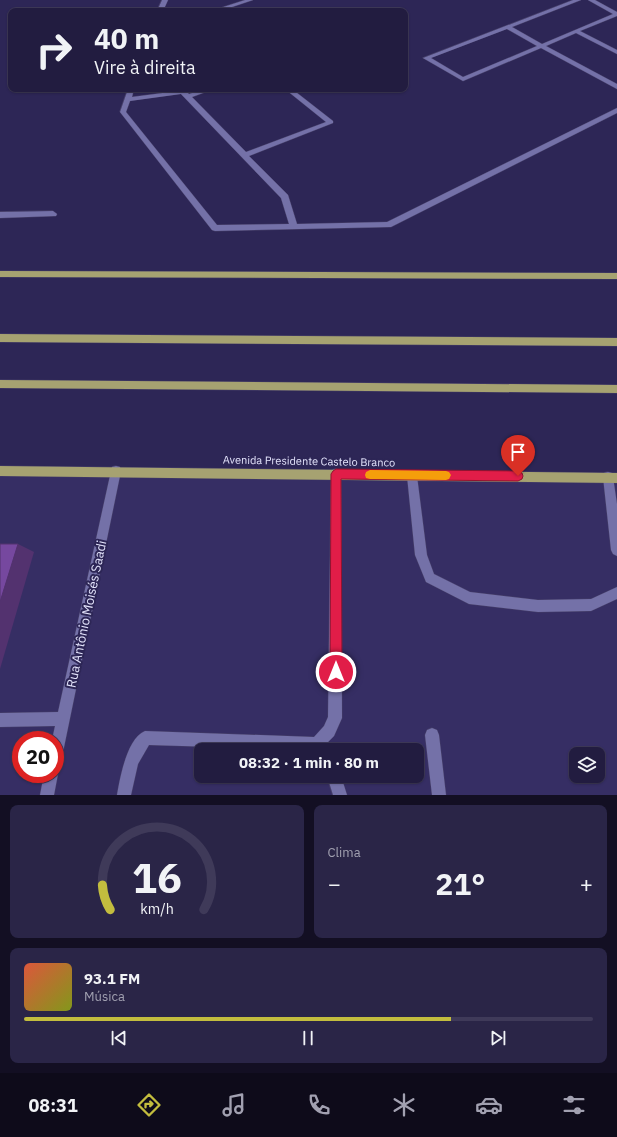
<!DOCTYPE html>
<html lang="pt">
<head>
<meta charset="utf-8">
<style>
	body { margin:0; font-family:"IBM Plex Sans",sans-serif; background:#2a2547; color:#f1f3f6; height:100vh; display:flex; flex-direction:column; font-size:15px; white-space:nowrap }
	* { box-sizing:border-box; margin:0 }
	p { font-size:13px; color:#a2a1b1 }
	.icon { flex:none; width:22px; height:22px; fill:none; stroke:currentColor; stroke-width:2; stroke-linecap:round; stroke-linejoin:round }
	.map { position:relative; height:795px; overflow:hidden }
	.details { display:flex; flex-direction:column; gap:10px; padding:10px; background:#130f23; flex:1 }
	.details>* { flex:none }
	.top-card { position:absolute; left:8px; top:8px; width:400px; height:84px; border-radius:8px; box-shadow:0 1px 3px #0004,0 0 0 1px #3f3a59; background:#221c40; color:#f1f3f6; overflow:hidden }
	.tools { position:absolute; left:569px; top:747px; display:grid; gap:8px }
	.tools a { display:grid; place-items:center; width:36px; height:36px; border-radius:8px; background:#221c40; box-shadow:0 1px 3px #0004,0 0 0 1px #3f3a59; font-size:20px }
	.speed { position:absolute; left:12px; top:731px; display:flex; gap:8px; font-size:20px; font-weight:700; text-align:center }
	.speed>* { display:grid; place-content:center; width:52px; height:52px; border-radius:50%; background:#221c40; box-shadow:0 1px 3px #0004,0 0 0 1px #3f3a59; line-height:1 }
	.speed .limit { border:6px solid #d22; background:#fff; color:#111 }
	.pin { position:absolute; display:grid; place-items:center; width:34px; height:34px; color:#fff; margin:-41px -17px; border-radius:50% 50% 50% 0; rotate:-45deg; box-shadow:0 0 4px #0007 }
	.pin .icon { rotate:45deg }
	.me { position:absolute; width:44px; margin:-22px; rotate:0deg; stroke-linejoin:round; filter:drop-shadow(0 0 3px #0008) }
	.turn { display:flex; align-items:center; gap:14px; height:84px; padding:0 20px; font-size:18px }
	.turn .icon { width:52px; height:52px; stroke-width:2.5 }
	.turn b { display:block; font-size:28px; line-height:34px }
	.big { font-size:30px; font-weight:800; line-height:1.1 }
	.details .tile { flex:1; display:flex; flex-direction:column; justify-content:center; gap:6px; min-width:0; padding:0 14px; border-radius:8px; background:#2a2547 }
	.details .dial { align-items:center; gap:0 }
	.dial svg { height:104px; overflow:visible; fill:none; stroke:#3f3a59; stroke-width:7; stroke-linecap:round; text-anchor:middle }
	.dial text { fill:#f1f3f6; stroke:none }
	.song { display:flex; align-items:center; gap:12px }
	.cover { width:48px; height:48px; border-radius:6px; background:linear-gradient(135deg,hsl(10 70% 55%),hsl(70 70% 35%)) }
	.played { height:4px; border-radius:2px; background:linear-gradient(90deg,#c3bd3e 75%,#3f3a59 75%) }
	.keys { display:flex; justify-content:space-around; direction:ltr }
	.heat { display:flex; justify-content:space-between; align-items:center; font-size:22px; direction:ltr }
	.details .tiles { flex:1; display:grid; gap:10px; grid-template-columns:1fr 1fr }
	.tile:last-child { grid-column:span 2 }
	.trip { position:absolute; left:194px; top:743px; width:230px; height:40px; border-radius:8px; background:#221c40; box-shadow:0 1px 3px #0004,0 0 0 1px #3f3a59; font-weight:800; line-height:40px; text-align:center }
	.tab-bar { display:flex; height:64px; justify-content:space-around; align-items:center; background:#0e0b1a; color:#a2a1b1 }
	.tab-bar .icon { width:28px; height:28px }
	.tab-bar .current { color:#c3bd3e }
	.tab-bar b { font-size:18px; color:#f1f3f6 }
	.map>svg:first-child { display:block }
	.built { fill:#362e64; fill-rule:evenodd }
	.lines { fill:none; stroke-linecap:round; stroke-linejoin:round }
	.minor-casing { stroke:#474069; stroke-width:1 }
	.major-casing { stroke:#474069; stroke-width:1 }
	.minor { fill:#7471a8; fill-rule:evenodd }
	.major { fill:#a6a271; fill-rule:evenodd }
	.shaded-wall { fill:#53326f }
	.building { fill:#76489f; stroke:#53326f }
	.route { fill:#e11d48; stroke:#92132f }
	.slow { fill:#f59e0b }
	.labels { text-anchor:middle; stroke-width:4; stroke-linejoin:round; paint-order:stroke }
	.street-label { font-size:11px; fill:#e4e4fc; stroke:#2d2656 }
	.near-street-label { font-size:13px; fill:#e4e4fc; stroke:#2d2656 }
</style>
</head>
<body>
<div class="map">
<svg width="617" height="795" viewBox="0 0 617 795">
	<rect width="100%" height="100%" fill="#2d2656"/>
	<path class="built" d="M0 472 617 478V795H0ZM21 740H55V774H21ZM201 750H417V776H201ZM576 754H598V776H576Z"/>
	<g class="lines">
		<g class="minor-casing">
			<path id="minor" d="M162 0H168L163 11H157Z
				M245 0H253L220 11H211Z
				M573 0H581L512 27 542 44 613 14 588 0H595L617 12V16L580 31 617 50V54L576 33 546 46 617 84V89L541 48 463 81 423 58ZM507 29 537 46 463 77 431 58Z
				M128 89H134L132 97 178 91 177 89H184L189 94 205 89H214L192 97 246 152 326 122 285 89H292L333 121V123L249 156 288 195 297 224 387 222 615 109 617 108V113L391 227 215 231 212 230 120 112ZM181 94 281 198 289 224 217 225 126 112 130 101Z
				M53 211 57 214 56 216 0 218V212Z
				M116 466 120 467 121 471 62 757 60 762 55 764V740H52L55 726 0 727V713L58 712 111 471 112 467Z
				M336 469 340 470 341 474 342 718 334 736 320 750 149 745 138 764 131 795H117C120 778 127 738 145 731L314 737 324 726 328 717 331 474 332 470Z
				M412 471 416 472 417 476 427 555 434 574 470 592 538 600 591 599 617 587V599L591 611 538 612 469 604 426 582 415 555 407 476 408 472Z
				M608 472 612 473 613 477 617 504V556L613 554 611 550 603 477 604 473Z
				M432 728 437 730 439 735 446 795H432L425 735 427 730Z
				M55 768 58 774 54 795H40L44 774H55Z
				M327 776H341L347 795H333Z"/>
		</g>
		<g class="major-casing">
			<path id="major" d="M0 271 617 273V279L0 277Z
				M0 334 617 338V346L0 342Z
				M0 380 617 385V393L0 388Z
				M0 466 617 473V483L0 476Z"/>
		</g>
		<use href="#minor" class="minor"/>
		<use href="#major" class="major"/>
	</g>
	<path class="shaded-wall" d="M18 544 34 552 0 669V602Z"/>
	<path class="building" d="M0 544H18L0 602Z"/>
	<path class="route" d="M336 469 518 471 522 473 523 476 522 479 518 481 341 479 342 672 340 676 336 678 331 676 330 672 331 474 333 471Z"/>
	<path class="slow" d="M370 470 446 471 449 472 451 475 449 479 446 480 370 479 366 478 365 475 366 472Z"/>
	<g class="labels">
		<g class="street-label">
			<text transform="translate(309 461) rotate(1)" y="4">Avenida Presidente Castelo Branco</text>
		</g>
		<g class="near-street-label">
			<text transform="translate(86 614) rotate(-78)" y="5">Rua Antônio Moisés Saadi</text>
		</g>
	</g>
</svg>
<div class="tools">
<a><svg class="icon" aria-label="layers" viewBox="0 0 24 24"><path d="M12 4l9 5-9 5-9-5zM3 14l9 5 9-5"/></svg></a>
</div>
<div class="speed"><div class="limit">20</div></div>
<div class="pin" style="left:518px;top:476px;background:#d93025"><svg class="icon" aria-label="arrive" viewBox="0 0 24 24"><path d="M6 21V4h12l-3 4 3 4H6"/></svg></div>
<svg class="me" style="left:336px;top:672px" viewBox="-20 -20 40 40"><circle r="17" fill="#e11d48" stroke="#fff" stroke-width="3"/><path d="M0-11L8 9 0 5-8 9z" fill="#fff"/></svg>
<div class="trip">08:32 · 1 min · 80 m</div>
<div class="top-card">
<div class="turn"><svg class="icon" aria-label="right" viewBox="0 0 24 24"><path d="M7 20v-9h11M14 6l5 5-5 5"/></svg><div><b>40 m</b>Vire à direita</div></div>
</div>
</div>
<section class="details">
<div class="tiles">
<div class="tile dial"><svg viewBox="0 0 100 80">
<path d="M14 69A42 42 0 1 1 86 69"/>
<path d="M14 69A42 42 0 0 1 8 50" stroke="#c3bd3e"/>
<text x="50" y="56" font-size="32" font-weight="700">16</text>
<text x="50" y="72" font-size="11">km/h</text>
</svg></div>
<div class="tile"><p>Clima</p>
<div class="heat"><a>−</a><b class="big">21°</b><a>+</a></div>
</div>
<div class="tile">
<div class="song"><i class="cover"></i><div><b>93.1 FM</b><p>Música</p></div></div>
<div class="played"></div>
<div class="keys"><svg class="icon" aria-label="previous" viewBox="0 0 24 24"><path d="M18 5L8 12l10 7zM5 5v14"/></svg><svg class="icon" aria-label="pause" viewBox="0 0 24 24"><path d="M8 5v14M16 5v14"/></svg><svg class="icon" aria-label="next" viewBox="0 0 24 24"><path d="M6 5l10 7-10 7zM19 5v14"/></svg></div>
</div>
</div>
</section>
<nav class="tab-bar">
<b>08:31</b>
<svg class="icon current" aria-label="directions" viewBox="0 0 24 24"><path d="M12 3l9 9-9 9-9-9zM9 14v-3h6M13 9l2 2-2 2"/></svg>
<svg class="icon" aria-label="music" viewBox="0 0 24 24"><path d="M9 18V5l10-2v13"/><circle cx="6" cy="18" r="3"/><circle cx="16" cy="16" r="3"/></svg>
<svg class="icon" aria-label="phone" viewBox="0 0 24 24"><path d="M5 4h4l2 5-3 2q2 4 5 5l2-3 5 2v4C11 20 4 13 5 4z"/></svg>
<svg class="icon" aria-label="climate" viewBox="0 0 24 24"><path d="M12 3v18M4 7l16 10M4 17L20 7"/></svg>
<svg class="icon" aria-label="car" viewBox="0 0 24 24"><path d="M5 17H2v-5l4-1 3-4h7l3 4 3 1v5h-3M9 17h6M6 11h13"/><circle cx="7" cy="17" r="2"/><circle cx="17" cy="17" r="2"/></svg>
<svg class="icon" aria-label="filters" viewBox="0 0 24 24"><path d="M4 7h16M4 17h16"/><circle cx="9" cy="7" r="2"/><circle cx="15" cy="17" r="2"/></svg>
</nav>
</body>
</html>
